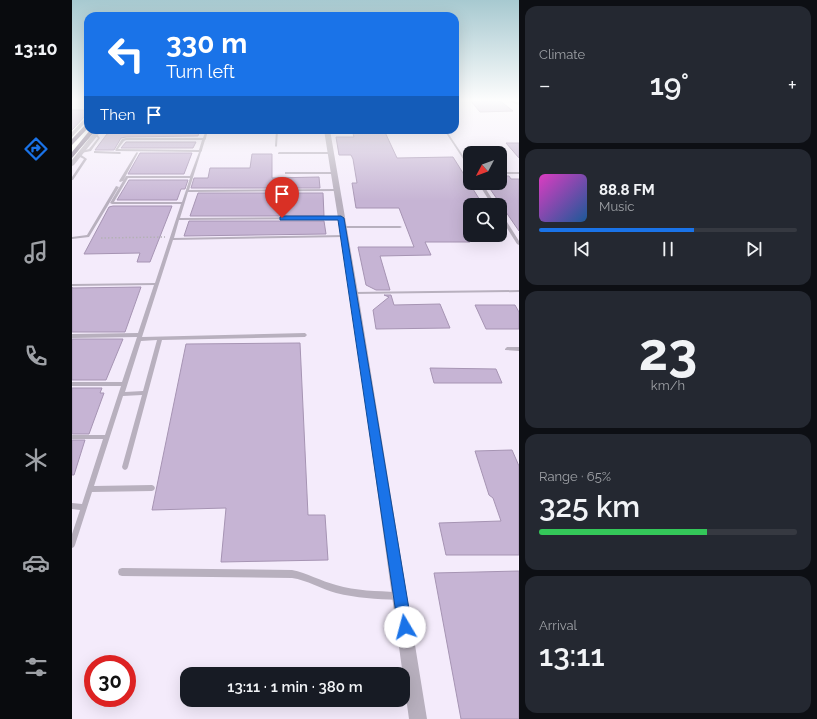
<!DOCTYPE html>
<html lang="en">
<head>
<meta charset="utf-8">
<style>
	body { margin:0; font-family:Raleway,sans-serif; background:#242831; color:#f1f3f6; height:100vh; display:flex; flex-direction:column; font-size:15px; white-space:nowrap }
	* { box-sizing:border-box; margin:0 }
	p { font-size:13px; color:#9ea1a6 }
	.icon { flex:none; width:22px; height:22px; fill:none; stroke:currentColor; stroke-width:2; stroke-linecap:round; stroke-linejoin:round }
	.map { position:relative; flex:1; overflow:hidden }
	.details { display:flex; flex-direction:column; gap:6px; padding:6px; background:#0d0f14; width:298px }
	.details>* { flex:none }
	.guide { position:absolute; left:12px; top:12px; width:375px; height:122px; border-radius:12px; box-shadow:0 4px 16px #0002; background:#1a73e8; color:#fff; overflow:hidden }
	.needle { width:26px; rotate:229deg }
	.fabs { position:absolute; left:391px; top:146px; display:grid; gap:8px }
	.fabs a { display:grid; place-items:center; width:44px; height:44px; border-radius:8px; background:#171b24; box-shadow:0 4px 16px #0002; font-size:20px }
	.speed { position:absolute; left:12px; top:655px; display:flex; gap:8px; font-size:20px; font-weight:700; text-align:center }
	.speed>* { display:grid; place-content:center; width:52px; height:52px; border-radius:50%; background:#171b24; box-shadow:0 4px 16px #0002; line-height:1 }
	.speed .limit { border:6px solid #d22; background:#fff; color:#111 }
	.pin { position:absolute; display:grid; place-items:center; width:34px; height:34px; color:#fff; margin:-41px -17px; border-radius:50% 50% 50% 0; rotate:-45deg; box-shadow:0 0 4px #0007 }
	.pin .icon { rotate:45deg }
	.me { position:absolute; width:44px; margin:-22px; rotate:352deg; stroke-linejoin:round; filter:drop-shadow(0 0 3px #0008) }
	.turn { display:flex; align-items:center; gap:14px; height:84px; padding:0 16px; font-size:18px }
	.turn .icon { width:52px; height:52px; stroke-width:2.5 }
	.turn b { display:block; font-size:28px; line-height:34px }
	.then { display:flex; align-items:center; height:38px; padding:0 16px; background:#0003; gap:8px; font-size:15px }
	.big { font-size:30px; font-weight:600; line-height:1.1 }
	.details .card { flex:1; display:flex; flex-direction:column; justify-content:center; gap:6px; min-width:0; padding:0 14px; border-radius:12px; background:#242831 }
	.details .dial { align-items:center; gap:0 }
	.dial b { font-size:52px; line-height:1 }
	.song { display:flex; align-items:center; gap:12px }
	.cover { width:48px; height:48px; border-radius:6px; background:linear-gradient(135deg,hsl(310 70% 55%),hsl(210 70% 35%)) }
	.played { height:4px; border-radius:2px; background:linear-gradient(90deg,#1a73e8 60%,#363941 60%) }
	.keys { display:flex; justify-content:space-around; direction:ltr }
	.heat { display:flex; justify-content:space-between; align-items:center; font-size:22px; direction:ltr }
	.charge { height:6px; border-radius:3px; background:linear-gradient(90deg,#34c759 65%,#363941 0) }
	.trip { position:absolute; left:108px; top:667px; width:230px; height:40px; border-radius:12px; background:#171b24; box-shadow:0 4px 16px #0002; font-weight:600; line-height:40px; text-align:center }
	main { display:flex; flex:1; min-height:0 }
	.menu { display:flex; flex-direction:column; width:72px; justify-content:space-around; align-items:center; background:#090b0e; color:#9ea1a6 }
	.menu .icon { width:28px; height:28px }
	.menu .current { color:#1a73e8 }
	.menu b { font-size:18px; color:#f1f3f6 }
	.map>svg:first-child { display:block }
	.built { fill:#f4ebfb; fill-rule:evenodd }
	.building { fill:#c6b4d4; stroke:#a694b3 }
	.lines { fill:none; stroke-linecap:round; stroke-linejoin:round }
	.path { stroke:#b4b1b6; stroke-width:1.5; stroke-dasharray:1.5 2; stroke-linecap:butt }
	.service { fill:#b8b0be; fill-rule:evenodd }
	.minor { fill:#b8b0be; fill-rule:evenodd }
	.tertiary { fill:#b8b0be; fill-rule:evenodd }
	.primary { fill:#7f718a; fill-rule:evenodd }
	.route { fill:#1a73e8; stroke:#114b97 }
</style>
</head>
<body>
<main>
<nav class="menu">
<b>13:10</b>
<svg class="icon current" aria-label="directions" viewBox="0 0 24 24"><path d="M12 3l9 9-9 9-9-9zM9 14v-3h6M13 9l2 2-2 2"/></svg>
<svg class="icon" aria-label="music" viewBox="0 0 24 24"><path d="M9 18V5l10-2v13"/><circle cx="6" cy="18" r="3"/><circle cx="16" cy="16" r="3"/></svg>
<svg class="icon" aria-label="phone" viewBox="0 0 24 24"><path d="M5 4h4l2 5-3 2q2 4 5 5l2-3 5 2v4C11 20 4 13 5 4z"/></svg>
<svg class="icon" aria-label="climate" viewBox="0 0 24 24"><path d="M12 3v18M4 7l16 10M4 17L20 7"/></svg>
<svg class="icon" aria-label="car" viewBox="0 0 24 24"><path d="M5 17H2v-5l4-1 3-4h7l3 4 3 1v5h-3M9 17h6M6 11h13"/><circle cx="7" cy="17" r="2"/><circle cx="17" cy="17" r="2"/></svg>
<svg class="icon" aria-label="filters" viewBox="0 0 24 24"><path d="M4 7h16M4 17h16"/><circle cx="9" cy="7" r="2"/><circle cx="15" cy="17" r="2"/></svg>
</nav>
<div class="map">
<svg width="447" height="719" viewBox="0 0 447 719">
	<rect width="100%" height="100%" fill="#fbfbfb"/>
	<path class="built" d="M383 100H447V719H0V160L24 130H383ZM398 153H428V183H398ZM398 205H428V235H398ZM21 664H55V698H21ZM115 674H331V700H115Z"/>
	<path class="building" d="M398 100H427L441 111 408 112Z
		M0 110H16L15 114 0 130Z
		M280 130H312L325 158 381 157 411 205H398V242H353L359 255 308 256 318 290H304L294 285 286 247H342L327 208H284L280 183H285L281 159 279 155H267L264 137H282Z
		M127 132 126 136 54 137 49 138 42 150H23L35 134 39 133Z
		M54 142H124L121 148H49Z
		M434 143H447V158Z
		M68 153H120L112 174H56Z
		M180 154H200V178L247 177 248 188H119L122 178H136L138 168H178Z
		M428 176H437L439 179H447V231L414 183H428Z
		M57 180H116L113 189H109L105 200H45Z
		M126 193H251L252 216H118Z
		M41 206H100L78 262H65L68 253 12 254 37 207Z
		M117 221H252L254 234 112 236Z
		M0 287V288L69 287 53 332H0Z
		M312 295H319L322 305 368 304 378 328 304 329 301 310 317 297Z
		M403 305H443L447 312V329H414Z
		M0 339H51L34 380H0Z
		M228 343 236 515H253L256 560 149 562 154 508 80 510 114 344Z
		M358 368 424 369 430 383H362Z
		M0 388H30L28 393H32L17 434H0Z
		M0 440H13L2 475H0Z
		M440 450 447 466V555H374L367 523 429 521 421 498 417 495 403 451Z
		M447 571V719H389L362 573Z"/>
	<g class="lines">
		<path class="path" d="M29 238 93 237"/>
		<path class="service" d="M30 130H34L25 133 24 132Z
			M134 130H136L134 138V139L133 140 130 150V151L129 152 117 190 264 189 266 190 264 191 116 192 108 218 269 217 271 218 269 219 107 220 102 238 273 235 275 236 273 237 101 240 70 337 233 333 235 335 233 337 90 340 56 467 55 469 53 470 51 469 50 467 70 395 51 396 22 486 80 485 82 486 83 488 82 490 80 491 20 492 3 545 2 547 0 548V534L8 510 0 509V503L10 504 31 439H0V435H33L49 386H0V382H50L65 337 0 338V334L66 333 82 285 0 286V284L83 283 109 204H40L38 203 54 176H118L127 152 44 151 43 150 50 139 54 138H131ZM54 140H130L127 150 46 149 52 141ZM56 178H118L110 202H42ZM85 340 71 391 53 392 69 341Z
			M204 130H206L205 146 204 147 203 146Z
			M372 130H374L398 166V169L397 168Z
			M22 133H24L28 138 19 151 9 153V151L17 149 26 138 22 135Z
			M23 151 48 152 49 153 48 154 22 153V151Z
			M65 152 66 153 51 181 48 182 47 181 64 153Z
			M207 152H258L259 153 258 154H206V153Z
			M6 154H8L15 159 1 180H0V177L12 159 6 156Z
			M213 172H261L263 173 261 174H213Z
			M428 172H447V174H428Z
			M406 183H410L424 205H420Z
			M44 186 47 187 17 237 0 239V237L15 235Z
			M428 213 430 214 447 241V245L445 244 428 217Z
			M270 226H328L330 227 328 228H270Z
			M447 290V292L282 294 280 293 282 292Z
			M435 347H447V351L433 350V349Z
			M50 568 220 570C235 573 249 581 264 585 284 591 305 591 325 592L328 593 329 596 328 599 325 600C305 599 284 598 264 593 249 589 235 580 220 578L50 576 47 575 46 572 47 569Z"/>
		<path class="minor" d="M437 100 447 102V105L437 101Z
			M252 130H258L286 293 355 719H337L278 293Z"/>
		<path class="tertiary" d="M16 115V120L0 137V132Z
			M24 130H30L2 165 0 166V160Z"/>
		<path class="primary" d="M16 122V128L0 145V139Z
			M18 130H24L0 158V152Z"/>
	</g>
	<linearGradient id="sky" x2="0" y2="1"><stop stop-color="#a7c9d0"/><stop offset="0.5" stop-color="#fdfdfd"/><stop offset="1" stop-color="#fdfdfd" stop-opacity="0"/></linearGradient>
	<rect width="447" height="201" fill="url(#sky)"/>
	<path class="route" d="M210 216H269L272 218 340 627 338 632 333 634 328 632 326 627 266 220H208V217Z"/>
</svg>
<div class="fabs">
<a><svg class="needle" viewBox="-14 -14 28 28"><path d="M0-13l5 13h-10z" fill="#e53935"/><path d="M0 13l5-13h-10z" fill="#9ea1a6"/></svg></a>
<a><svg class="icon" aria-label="search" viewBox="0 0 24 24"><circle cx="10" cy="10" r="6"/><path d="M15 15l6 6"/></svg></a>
</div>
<div class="speed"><div class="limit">30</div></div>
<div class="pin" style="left:210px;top:218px;background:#d93025"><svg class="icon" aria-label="arrive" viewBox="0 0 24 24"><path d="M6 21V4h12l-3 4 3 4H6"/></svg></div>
<svg class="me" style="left:333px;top:627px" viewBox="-20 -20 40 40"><circle r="19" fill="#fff"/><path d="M0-13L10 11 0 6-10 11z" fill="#1a73e8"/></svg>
<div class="trip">13:11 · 1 min · 380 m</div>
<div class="guide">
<div class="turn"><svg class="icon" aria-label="left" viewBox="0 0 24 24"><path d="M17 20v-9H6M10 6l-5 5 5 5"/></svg><div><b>330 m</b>Turn left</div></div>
<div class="then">Then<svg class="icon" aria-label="arrive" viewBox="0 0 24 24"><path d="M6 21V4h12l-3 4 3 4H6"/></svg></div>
</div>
</div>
<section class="details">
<div class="card"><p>Climate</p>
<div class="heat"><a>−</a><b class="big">19°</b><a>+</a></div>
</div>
<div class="card">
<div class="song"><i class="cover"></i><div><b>88.8 FM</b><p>Music</p></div></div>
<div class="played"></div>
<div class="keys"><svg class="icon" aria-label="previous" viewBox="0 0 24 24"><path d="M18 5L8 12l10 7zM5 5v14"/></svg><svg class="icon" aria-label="pause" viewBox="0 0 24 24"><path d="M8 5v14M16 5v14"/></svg><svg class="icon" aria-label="next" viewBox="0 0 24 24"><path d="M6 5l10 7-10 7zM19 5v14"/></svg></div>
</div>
<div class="card dial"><b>23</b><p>km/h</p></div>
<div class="card"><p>Range · 65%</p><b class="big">325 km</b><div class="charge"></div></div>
<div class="card"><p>Arrival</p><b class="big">13:11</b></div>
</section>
</main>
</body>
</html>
